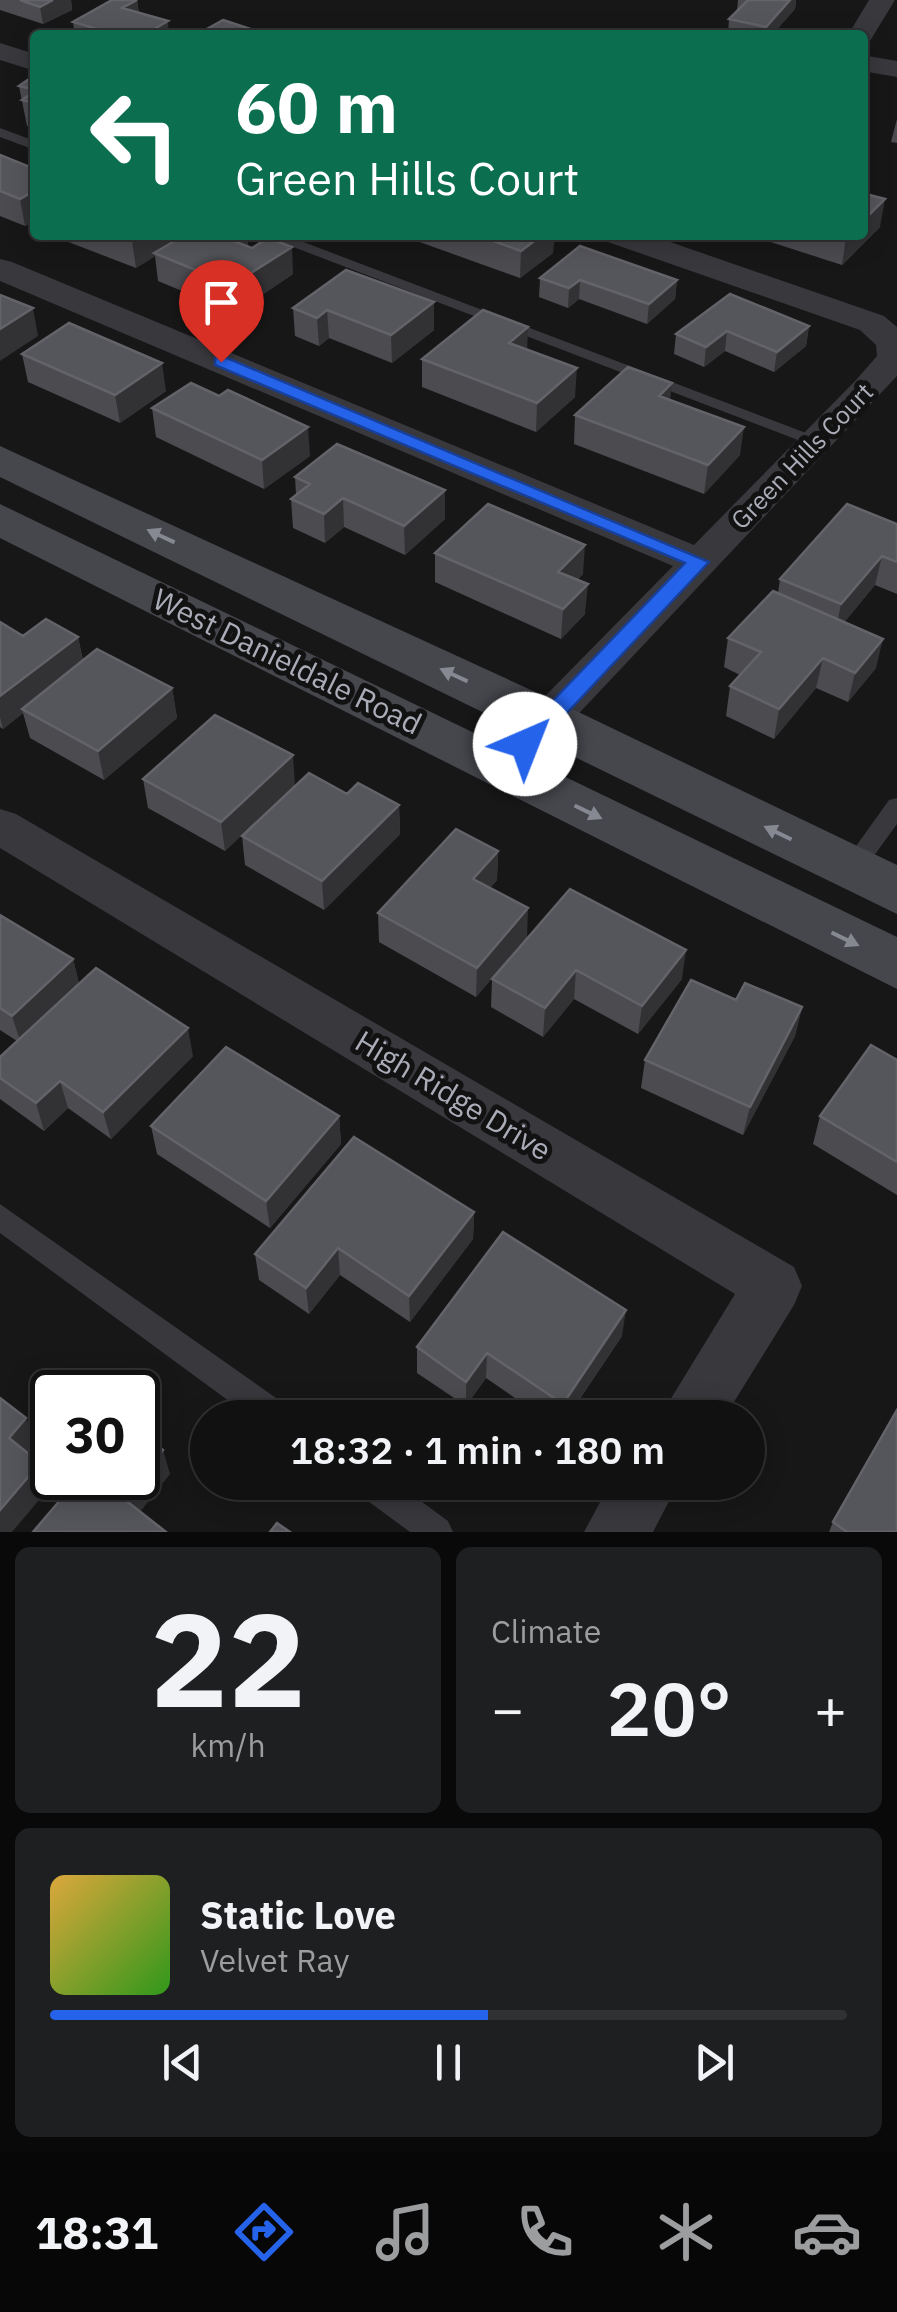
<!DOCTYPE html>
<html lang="en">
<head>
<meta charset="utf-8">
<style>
	body { margin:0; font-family:"IBM Plex Sans",sans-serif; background:#1e1f20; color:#f1f3f6; height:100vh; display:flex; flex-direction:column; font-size:38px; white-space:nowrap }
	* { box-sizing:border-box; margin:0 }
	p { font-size:32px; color:#9c9d9f }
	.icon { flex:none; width:55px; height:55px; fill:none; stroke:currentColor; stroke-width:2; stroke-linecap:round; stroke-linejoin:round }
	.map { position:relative; height:1532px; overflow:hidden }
	.details { display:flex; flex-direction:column; gap:15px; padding:15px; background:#09090a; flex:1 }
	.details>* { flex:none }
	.guide { position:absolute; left:30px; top:30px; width:838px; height:210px; border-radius:10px; box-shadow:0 5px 25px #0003,0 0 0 2px #303132; background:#0b6e4f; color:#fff; overflow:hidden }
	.speed { position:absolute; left:30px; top:1370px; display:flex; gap:20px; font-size:50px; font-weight:700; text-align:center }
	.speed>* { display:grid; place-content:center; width:130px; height:130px; border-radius:50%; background:#111112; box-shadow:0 5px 25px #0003,0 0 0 2px #303132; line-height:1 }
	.speed .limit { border:5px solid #111; border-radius:15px; background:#fff; color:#111 }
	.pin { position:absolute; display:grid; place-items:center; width:85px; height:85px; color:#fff; margin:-102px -42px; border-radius:50% 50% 50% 0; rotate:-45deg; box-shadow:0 0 10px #0007 }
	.pin .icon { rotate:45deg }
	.me { position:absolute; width:110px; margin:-55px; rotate:44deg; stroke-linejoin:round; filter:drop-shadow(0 0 8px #0008) }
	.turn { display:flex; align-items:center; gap:35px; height:210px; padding:0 40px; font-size:45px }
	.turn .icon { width:130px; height:130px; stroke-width:2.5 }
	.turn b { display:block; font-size:70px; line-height:85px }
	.big { font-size:75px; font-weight:600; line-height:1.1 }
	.details .tile { flex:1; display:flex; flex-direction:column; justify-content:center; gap:15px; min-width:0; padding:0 35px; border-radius:15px; background:#1e1f20 }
	.details .dial { align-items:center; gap:0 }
	.dial b { font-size:130px; line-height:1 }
	.song { display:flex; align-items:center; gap:30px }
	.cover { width:120px; height:120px; border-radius:15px; background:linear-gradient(135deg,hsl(40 70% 55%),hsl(110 70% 35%)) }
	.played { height:10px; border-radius:5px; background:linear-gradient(90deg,#2563eb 55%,#303132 55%) }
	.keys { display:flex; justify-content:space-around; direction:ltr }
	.heat { display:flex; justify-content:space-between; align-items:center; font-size:55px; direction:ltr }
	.details .tiles { flex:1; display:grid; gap:15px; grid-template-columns:1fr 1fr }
	.tile:last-child { grid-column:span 2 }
	.trip { position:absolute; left:190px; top:1400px; width:575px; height:100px; border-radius:50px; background:#111112; box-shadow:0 5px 25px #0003,0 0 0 2px #303132; font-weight:600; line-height:100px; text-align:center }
	.tabs { display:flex; height:160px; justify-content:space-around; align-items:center; background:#070707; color:#9c9d9f }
	.tabs .icon { width:70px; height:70px }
	.tabs .selected { color:#2563eb }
	.tabs b { font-size:45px; color:#f1f3f6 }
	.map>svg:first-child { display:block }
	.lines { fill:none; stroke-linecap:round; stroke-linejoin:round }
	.lane { fill:#38383d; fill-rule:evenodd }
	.street { fill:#38383d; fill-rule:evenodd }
	.secondary { fill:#46474d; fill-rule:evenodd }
	.wall { fill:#4b4b50 }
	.shaded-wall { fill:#323235 }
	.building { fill:#55565b; stroke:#636369; stroke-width:2.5 }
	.oneway { fill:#878992 }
	.route { fill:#2563eb; stroke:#184099; stroke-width:2.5 }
	.labels { text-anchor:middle; stroke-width:10; stroke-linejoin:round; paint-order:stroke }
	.far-street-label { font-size:25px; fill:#aaacb7; stroke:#121213 }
	.street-label { font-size:30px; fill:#aaacb7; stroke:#121213 }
</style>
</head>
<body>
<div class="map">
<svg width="897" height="1532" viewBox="0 0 897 1532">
	<rect width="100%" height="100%" fill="#171718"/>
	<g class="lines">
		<path class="lane" d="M0 128 35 141V150L0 137Z
			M262 235H285L827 441 818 447 811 445Z
			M897 798V824L860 875H844L840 869 844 863 889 800Z
			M0 1204 289 1407 293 1418H252L0 1233Z
			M352 1482H395L448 1521 453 1532H410L357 1493Z"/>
		<path class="street" d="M869 0H895L870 41 862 43V35H848Z
			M0 43 35 54V71L0 60Z
			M862 55 897 61V77L862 71Z
			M603 235H650L884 316 897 327V376L517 779 501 784 485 779 478 768 485 757 673 566 0 281V259L12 262 694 545 856 380 877 356 876 345 860 330 608 242Z
			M0 809 16 814 794 1267 802 1286 794 1305 724 1418H659L735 1294 0 848Z
			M611 1482H679L653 1532H584Z"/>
		<path class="secondary" d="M0 446 568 707 897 865V914L0 477Z
			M0 504 897 937V989L0 538Z"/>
	</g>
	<path class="wall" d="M0 0H71L72 10 43 24 0 10Z
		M137 0 139 13 169 35H75L73 22Z
		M738 0H796L795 9 772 35H728L729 19 737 11Z
		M35 75V128L27 126 19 86Z
		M897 119V143L891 142Z
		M0 155 35 169V220L25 226 0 216Z
		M880 227 842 265 749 235H862Z
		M58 235H247L248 247 293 274 235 313 158 281 155 256 136 268 58 238Z
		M414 235H554L553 253 520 278 414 240Z
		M540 278 677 280 675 299 647 324 579 299 568 308 539 297Z
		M434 302V330L392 363 329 338 319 346 295 336 293 308Z
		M809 326 806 346 774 372 725 351 704 367 674 354 676 334Z
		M22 354 166 391 120 423 28 382Z
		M422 359 575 397 536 432 422 387Z
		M219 396 310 456 264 489 156 437 152 408Z
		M575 415 740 455 704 494 574 444Z
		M295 477 445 490V519L405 555 344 527 325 543 293 528 291 499 296 495Z
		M897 524V594L875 585 844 622 876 668 848 702 816 688 774 739 726 716 730 686 740 675 724 667 728 638 778 593 780 579Z
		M435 553 583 574 577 580 585 614 561 639 435 582Z
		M0 622 23 636 78 637 83 660 172 688 177 718 104 780 30 738 23 713 3 729 0 727Z
		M143 779 295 785 225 851 148 808Z
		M347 794 399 805 400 834 324 910 245 865 242 836Z
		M498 851 497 880 490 888 527 937 476 997 379 942 378 913Z
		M570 889 682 979 638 1034 574 999 543 1037 491 1007 492 979Z
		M0 915 73 959 79 984 193 1056 111 1139 68 1108 44 1131 0 1099V1057L17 1041 0 1030Z
		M736 1000 802 1007 795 1036 743 1135 641 1088 645 1060Z
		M897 1060V1195L813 1144 820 1116Z
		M339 1116 341 1144 270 1228 157 1154 151 1126Z
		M474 1212 473 1239 410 1322 340 1275 309 1314 259 1280 255 1254Z
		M622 1336 567 1418H544L486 1378 466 1406 417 1373V1347Z
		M833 1522 897 1532H829Z"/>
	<path class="shaded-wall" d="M53 0H71L72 10 43 24 40 7Z
		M137 0 139 17 122 8Z
		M790 0H796L795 9 772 35H764L766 27Z
		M168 21 169 35H144Z
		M35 190V220L25 226 20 199Z
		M885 199 880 227 842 265 846 237 849 235H862V222Z
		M141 235H183L154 253 155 256 136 268 132 241Z
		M234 235H247L249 255 228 239Z
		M542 235H554L553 253 520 278 521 251Z
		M292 247 293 274 235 313 232 285Z
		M580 280 579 299 568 308 569 288Z
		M677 280 675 299 647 324 649 304Z
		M434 302V330L392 363 391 335Z
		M33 308 38 336 0 361V329Z
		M327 310 329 338 319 346 317 318Z
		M809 326 806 346 774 372 777 352Z
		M528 327 527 355 509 343Z
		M727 331 725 351 704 367 706 347Z
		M162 363 166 391 120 423 115 395Z
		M577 368 575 397 536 432 537 403Z
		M672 383 669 411 659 396Z
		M308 427 310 456 264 489 262 460Z
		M744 427 740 455 704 494 708 465Z
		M445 490V519L405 555 404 526Z
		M343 498 344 527 325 543 324 514Z
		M585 545 583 574 557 601 558 572Z
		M882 556 875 585 835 634 841 604Z
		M588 584 585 614 561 639 563 609Z
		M78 637 84 667 22 709 23 713 3 729 0 717V696Z
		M883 639 876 668 848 702 855 673Z
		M823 658 816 688 774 739 779 709Z
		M172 688 177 718 104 780 98 751Z
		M293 755 295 785 225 851 221 822Z
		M399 805 400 834 324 910 322 881Z
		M498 851 497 880 472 908 473 879Z
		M528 908 527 937 476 997 477 968Z
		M686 950 682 979 638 1034 642 1006Z
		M73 959 80 988 21 1044 12 1016Z
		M576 970 574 999 543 1037 545 1008Z
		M802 1007 795 1036 743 1135 750 1107Z
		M188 1028 193 1056 111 1139 103 1112Z
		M60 1081 68 1108 44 1131 36 1103Z
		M339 1116 341 1144 270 1228 266 1201Z
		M474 1212 473 1239 410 1322 409 1296Z
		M338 1248 340 1275 309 1314 306 1288Z
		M626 1310 622 1336 567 1418H561L563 1404Z
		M487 1353 486 1378 466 1406V1382Z
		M26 1418 36 1442 19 1462 9 1438Z
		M163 1450 170 1474 132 1522 124 1499Z
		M40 1463 50 1487 12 1532H0V1510Z"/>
	<path class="building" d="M20 0H53L40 7Z
		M112 0H137L122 8 168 21 144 35H118L73 22Z
		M748 0H790L766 27 729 19Z
		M223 20 269 35H196Z
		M35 75V90L19 86Z
		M35 91V103L22 100Z
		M0 155 35 169V190L20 199 0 191Z
		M862 193 885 199 862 222Z
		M116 235H141L132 241Z
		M185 235H234L228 239 252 248 268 238 292 247 232 285 154 253Z
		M477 235H542L521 251Z
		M580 246 677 280 649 304 580 280 569 288 540 278Z
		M346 270 434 302 391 335 327 310 317 318 293 308Z
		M730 294 809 326 777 352 727 331 706 347 676 334Z
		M0 295 33 308 0 329Z
		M483 310 528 327 509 343 577 368 537 403 422 359Z
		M69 323 162 363 115 395 22 354Z
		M628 367 672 383 659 396 744 427 708 465 575 415Z
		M191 383 219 396 228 390 308 427 262 460 152 408Z
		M337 444 445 490 404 526 343 498 324 514 291 499 310 484 295 477Z
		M488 504 585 545 558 572 588 584 563 609 435 553Z
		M847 504 897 524V562L882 556 841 604 780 579Z
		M773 591 883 639 855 673 823 658 779 709 730 686 761 652 728 638Z
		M46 619 78 637 0 696V622L23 636Z
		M97 649 172 688 98 751 22 709Z
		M215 715 293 755 221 822 143 779Z
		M309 773 347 794 358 783 399 805 322 881 242 836Z
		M456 829 498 851 473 879 528 908 477 968 378 913Z
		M570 889 686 950 642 1006 576 970 545 1008 492 979Z
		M0 915 73 959 12 1016 0 1008Z
		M96 968 188 1028 103 1112 60 1081 36 1103 0 1078V1057Z
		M691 980 736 1000 745 983 802 1007 750 1107 645 1060Z
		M871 1045 897 1060V1162L820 1116Z
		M226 1047 339 1116 266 1201 151 1126Z
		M354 1137 474 1212 409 1296 338 1248 306 1288 255 1254Z
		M503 1232 626 1310 563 1404 487 1353 466 1382 417 1347Z
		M0 1398 26 1418 9 1438 40 1463 0 1510Z
		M897 1410V1532H847L833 1522Z
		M138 1431 163 1450 124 1499 166 1532H33L79 1478H138Z
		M277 1523 290 1532H270Z"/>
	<defs><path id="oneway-solid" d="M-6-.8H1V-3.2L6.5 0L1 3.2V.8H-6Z" transform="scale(2.5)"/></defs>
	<g class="oneway">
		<use href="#oneway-solid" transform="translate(161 536) rotate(-155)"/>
		<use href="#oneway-solid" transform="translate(454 675) rotate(-155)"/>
		<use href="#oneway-solid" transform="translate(588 812) rotate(26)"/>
		<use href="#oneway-solid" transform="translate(778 833) rotate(-154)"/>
		<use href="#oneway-solid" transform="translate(845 939) rotate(26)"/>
	</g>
	<path class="route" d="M215 358H227L709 562 533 749H517V738L685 563 215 365Z"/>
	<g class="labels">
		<g class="far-street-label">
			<text transform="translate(802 456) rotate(-46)" y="9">Green Hills Court</text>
		</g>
		<g class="street-label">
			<text transform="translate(287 662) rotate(26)" y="10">West Danieldale Road</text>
			<text transform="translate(453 1096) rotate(31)" y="10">High Ridge Drive</text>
		</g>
	</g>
</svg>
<div class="speed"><div class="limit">30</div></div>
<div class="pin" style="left:221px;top:362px;background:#d93025"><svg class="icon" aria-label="arrive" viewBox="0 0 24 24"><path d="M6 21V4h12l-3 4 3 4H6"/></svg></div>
<svg class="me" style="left:525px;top:744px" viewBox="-20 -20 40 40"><circle r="19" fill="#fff"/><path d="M0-13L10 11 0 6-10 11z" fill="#2563eb"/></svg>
<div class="trip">18:32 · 1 min · 180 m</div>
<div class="guide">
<div class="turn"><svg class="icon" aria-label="left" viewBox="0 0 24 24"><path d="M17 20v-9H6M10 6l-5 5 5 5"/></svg><div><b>60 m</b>Green Hills Court</div></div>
</div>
</div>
<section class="details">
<div class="tiles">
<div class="tile dial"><b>22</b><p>km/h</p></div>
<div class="tile"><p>Climate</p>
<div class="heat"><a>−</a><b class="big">20°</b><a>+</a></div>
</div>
<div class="tile">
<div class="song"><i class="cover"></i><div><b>Static Love</b><p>Velvet Ray</p></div></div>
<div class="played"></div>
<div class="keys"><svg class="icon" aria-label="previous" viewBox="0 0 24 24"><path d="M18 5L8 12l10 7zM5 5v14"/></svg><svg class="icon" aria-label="pause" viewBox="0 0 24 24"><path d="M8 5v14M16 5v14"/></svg><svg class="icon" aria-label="next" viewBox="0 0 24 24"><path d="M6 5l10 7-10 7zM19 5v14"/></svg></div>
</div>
</div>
</section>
<nav class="tabs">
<b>18:31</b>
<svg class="icon selected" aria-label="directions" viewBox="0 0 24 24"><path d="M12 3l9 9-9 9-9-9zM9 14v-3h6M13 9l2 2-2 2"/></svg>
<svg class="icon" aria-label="music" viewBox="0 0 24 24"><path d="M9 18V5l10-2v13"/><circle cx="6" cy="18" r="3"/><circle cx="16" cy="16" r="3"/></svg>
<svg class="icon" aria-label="phone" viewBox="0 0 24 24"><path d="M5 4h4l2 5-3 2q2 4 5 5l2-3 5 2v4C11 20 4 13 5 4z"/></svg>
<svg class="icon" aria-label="climate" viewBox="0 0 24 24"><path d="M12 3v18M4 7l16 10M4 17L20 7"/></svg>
<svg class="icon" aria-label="car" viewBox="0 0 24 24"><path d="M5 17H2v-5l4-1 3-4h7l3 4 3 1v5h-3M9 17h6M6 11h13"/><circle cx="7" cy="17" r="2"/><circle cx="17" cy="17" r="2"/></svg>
</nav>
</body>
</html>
